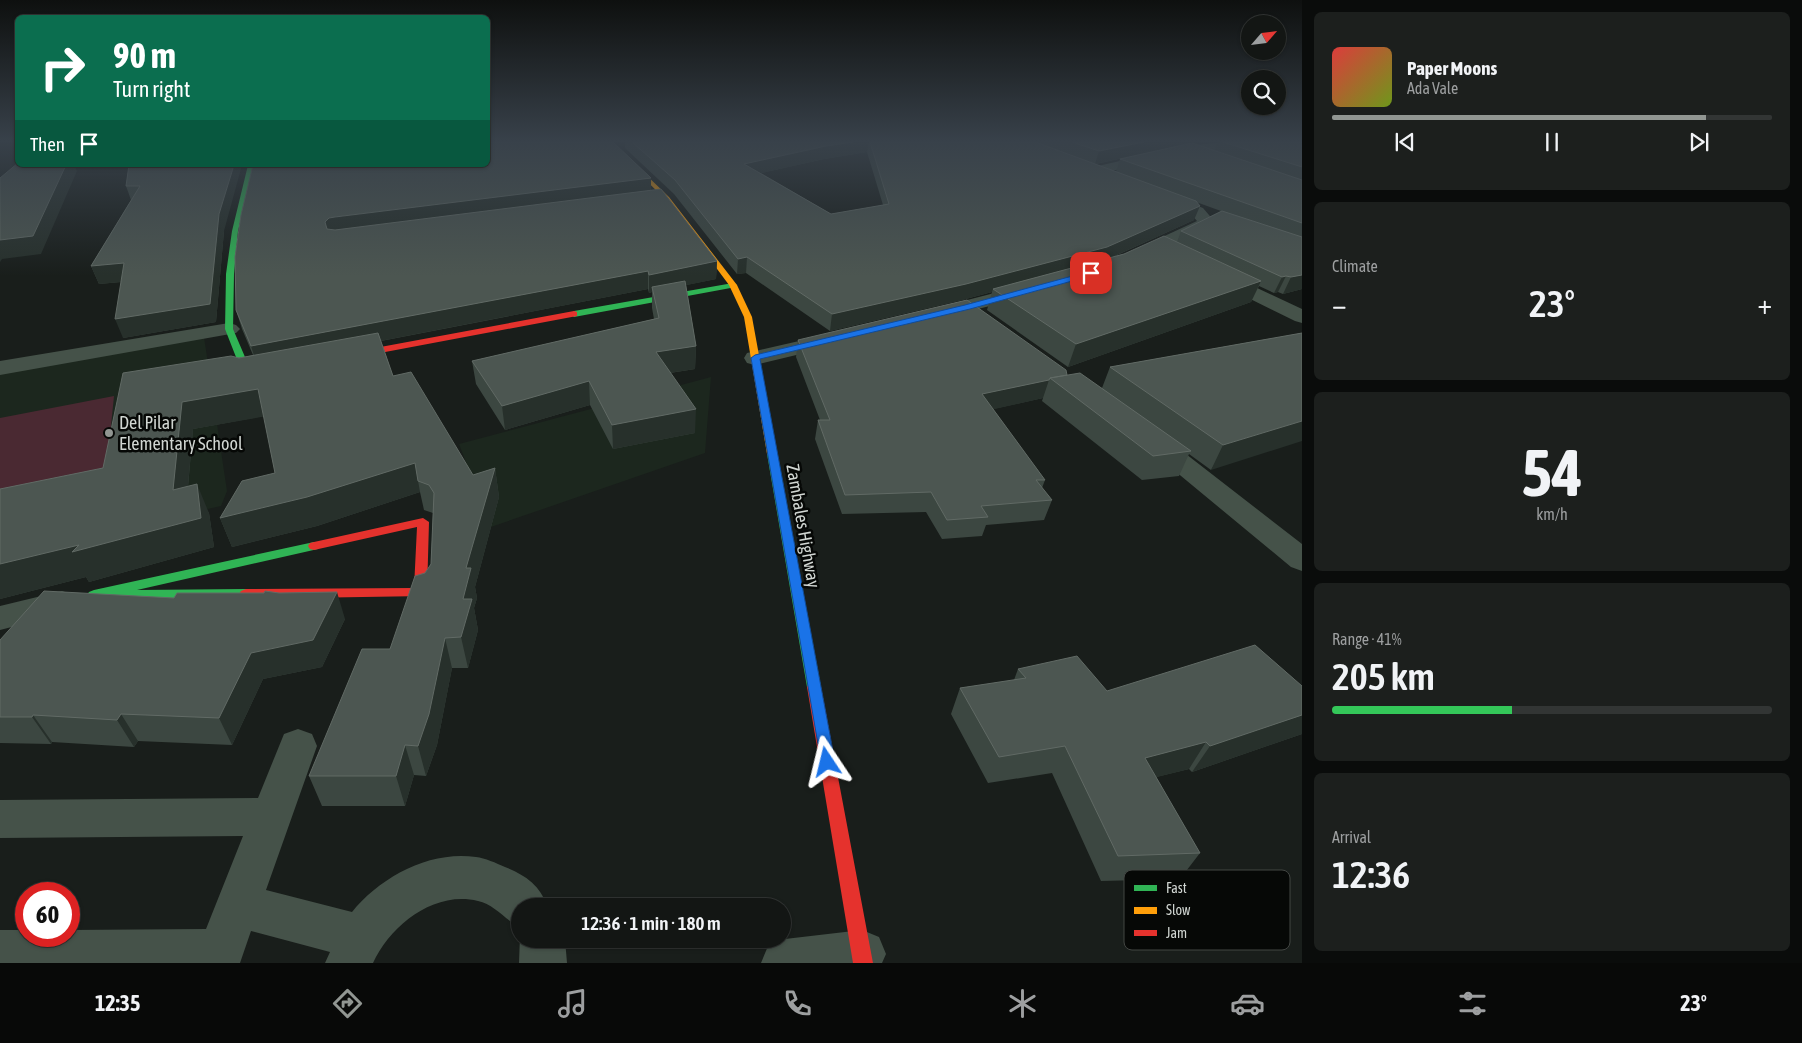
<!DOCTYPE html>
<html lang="en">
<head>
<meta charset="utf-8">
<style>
	body { margin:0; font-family:"Asap Condensed",sans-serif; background:#1c1f1d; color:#f1f3f6; height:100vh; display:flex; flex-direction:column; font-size:19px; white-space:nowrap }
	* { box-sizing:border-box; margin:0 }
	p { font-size:16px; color:#9d9fa0 }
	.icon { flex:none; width:28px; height:28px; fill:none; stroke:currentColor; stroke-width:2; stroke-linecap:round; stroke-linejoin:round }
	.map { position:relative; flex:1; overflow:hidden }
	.side { display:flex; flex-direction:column; gap:12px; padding:12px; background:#0a0c0b; width:500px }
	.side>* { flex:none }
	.hud { position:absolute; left:15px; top:15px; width:475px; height:152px; border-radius:8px; box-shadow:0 1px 4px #0004,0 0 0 1px #323534; background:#0b6e4f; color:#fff; overflow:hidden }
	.needle { width:32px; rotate:62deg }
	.tools { position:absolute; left:1241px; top:15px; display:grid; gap:10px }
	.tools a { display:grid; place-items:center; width:45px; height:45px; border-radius:50%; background:#131614; box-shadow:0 1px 4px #0004,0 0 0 1px #323534; font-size:25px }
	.speed { position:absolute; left:15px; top:882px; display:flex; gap:10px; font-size:25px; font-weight:700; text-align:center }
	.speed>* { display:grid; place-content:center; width:65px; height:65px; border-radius:50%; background:#131614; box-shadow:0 1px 4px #0004,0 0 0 1px #323534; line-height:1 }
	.speed .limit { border:8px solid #d22; background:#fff; color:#111 }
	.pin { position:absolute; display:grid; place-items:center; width:42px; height:42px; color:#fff; margin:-21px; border-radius:10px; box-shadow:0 2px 8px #0006 }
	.me { position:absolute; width:55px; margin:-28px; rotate:350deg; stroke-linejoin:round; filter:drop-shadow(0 0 4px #0008) }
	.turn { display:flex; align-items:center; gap:18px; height:105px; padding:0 15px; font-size:22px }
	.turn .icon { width:65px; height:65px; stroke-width:2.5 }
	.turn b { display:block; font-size:35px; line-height:42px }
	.then { display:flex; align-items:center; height:48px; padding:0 15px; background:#0003; gap:10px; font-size:19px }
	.big { font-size:38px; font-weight:600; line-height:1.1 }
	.side .widget { flex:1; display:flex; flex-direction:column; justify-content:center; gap:8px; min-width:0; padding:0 18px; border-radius:8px; background:#1c1f1d }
	.side .dial { align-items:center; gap:0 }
	.dial b { font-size:65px; line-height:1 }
	.song { display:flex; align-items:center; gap:15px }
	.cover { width:60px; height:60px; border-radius:8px; background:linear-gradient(135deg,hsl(0 70% 55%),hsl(80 70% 35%)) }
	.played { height:5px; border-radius:2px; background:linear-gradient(90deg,#919692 85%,#323534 85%) }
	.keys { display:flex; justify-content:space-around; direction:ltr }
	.heat { display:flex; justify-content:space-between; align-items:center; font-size:28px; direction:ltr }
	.charge { height:8px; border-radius:4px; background:linear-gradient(90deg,#34c759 41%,#323534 0) }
	.trip { position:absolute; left:511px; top:898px; width:280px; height:50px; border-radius:25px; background:#131614; box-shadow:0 1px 4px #0004,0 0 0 1px #323534; font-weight:600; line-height:50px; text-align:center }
	.dock { display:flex; height:80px; justify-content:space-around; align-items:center; background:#080908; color:#9d9fa0 }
	.dock .icon { width:35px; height:35px }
	.dock .on { color:#919692 }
	.dock b { font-size:22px; color:#f1f3f6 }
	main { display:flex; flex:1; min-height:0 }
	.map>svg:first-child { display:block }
	.built { fill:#1c271e }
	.green { fill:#4a2932 }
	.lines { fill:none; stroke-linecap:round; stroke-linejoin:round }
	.street { fill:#455249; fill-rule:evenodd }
	.fast { fill:#30b455; fill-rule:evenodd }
	.slow { fill:#ff9f0a; fill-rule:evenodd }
	.jam { fill:#e5322d; fill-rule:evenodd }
	.wall { fill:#3c4741; fill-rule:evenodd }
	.shaded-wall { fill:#27302b }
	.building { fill:#4c5651; stroke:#616a65 }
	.route { fill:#1a73e8; stroke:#114b97 }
	.poi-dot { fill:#919692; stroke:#060806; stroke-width:2 }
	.labels { text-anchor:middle; stroke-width:5; stroke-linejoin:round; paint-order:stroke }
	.poi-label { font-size:18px; fill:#d1d6d2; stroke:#060806; text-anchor:start }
	.street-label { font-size:18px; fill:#d1d6d2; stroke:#060806 }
	.key { fill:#060806; stroke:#434643; stroke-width:1 }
	.key-label { font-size:14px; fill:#d1d6d2 }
</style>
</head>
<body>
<main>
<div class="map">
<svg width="1302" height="963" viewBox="0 0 1302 963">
	<rect width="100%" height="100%" fill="#191e1b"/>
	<path class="built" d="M204 337 227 491 221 506 0 556V374Z
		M711 377 705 453 491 527 459 444Z"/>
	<path class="green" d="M114 396 104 495 0 519V418Z"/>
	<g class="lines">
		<path class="street" d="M1226 142H1266L1259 146 1186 154 1094 175 1089 174 1087 171 1089 168 1186 146Z
			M1162 192 1203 208 1215 222 1213 226 1144 259 1138 260 1132 259 1129 255 1132 251 1197 221 1191 214 1156 200 1154 197 1156 194Z
			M1221 271 1302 309V323L1295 321 1214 281 1212 277 1214 273Z
			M1026 285 1033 287 1036 291 1033 295 939 319 932 317 929 313 932 309Z
			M229 323 236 325 240 329 236 333 0 375V361Z
			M834 333 842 334 845 339 842 344 755 365 747 363 744 358 747 353Z
			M1155 434 1164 437 1302 544V571L1291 567 1146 447 1142 442 1146 437Z
			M62 591 74 595 78 603 74 611 0 630V606Z
			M298 729 312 734 317 746 266 890 352 912C380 877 430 850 476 857 485 858 496 863 505 867 525 875 540 885 547 906H520V927C505 920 494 904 478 901 434 890 390 926 373 963H325L330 952 251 931 240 963H0V930H26V936H69V930L206 929 243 836 0 838V800L258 798 284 734Z
			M862 930 879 937 886 954 882 963H761L768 946 785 939Z
			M520 936V939H565L567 963H519Z"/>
		<path class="fast" d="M248 165H254L238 231 234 274 233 329 251 371 267 368 272 371 270 373 248 378 243 375 225 329 226 274 232 231Z
			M733 283 737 285 736 287 574 317 570 314 574 311Z
			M772 451 777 454 821 687 819 691 814 693 809 691 807 687 767 454Z
			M314 542 318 543 320 546 318 549 137 590 246 589 251 591 253 594 251 597 246 599 94 600 89 598 87 595 89 592 94 590Z"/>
		<path class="slow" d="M607 142H612L669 197 737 285 752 317 777 454 776 456 772 457 767 454 744 317 729 285 665 199Z"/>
		<path class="jam" d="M574 311 577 312V316L348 359 343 356 348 353Z
			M423 518 429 522 427 593 425 596 246 599 241 597 239 594 241 591 246 589 414 588 417 527 314 550 310 549 308 546 310 543 314 542Z
			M814 681 819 683 821 687 873 963H853L807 687 809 683Z"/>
	</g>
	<path class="wall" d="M625 142H1212L1193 143 1214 151 1218 142H1302V289L1283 294 1278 292 1274 293 1259 286 1251 302 1068 367 987 310 992 292 962 300 830 331 746 273 737 274 674 194 625 148ZM1186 144 1120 159 1116 172 1096 164ZM867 152 883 205 831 214 761 173 824 159ZM1196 202 1221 211 1181 231 1177 242 1115 256 1194 220Z
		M129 165 224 231 216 322 123 338 121 282 99 284 91 266 131 200 126 186Z
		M651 190 717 261 716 279 686 285 696 346 695 369 670 373 695 433 613 449 590 405 505 430 476 384 472 361 654 319 652 308V292L649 293 648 289 381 341 393 376 473 475 495 468 499 497 475 587 477 598 474 608 478 630 468 668H452L437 745 426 776 414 775 405 806H322L309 776 390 649 425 573 431 564 433 513 424 510 420 492 317 526 232 547 220 518 275 473 264 416 193 429 188 487 209 513 214 547 89 582 86 577 0 599V489L103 468 239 358 253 355 242 329 236 310Z
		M1302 333 1211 470 1189 454 1179 476 1142 480 1042 401 1043 398 993 409 1045 480 1042 488 1052 500 1044 520 986 525 982 536 942 539 926 512 842 514 815 439 818 420H820L796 357 798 340 1067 375 1102 388 1110 367Z
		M345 619 322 667 263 679 232 745 138 741 134 747 52 742 51 744 0 743V640Z
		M1018 669 1107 691 1302 686V734L1192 772 1189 769 1156 777 1200 853 1180 879 1101 881 1052 773 988 783 951 714 960 688 1014 680Z"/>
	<path class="shaded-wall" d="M853 142H869L867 152 824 159 744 177V164L826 146Z
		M1144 142H1212L1186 144 1095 164 1099 151Z
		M66 165H74L77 171 41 254 2 259 0 262V240Z
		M234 165H242L224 231 216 322 123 338 115 319 219 214Z
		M651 178V193L328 239 325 222 329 218Z
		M1200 206 1194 220 1101 262 993 289 992 292 962 300 830 331 832 314Z
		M747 257 746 273 737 274 738 259Z
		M717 261 716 279 653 292 652 287V292L649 293V275Z
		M124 263 131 281 99 284 91 266Z
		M648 271V289L257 365 251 346Z
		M1302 275V289L1283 294 1291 277Z
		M1286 276 1278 292 1274 293 1282 277Z
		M1261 281 1251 302 1068 367 1076 344Z
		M696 346 695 369 656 375V352Z
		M1049 380 1043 398 977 413 982 394Z
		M589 381 590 405 505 430 502 406Z
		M258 389 267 416 193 429 185 519 173 490 182 402Z
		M696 409 695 433 613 449 612 425Z
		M1302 421V441L1211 470 1223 445Z
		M415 463 420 492 317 526 232 547 220 518Z
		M495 468 499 497 475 587 477 598 474 608 478 630 468 668 461 637 463 599 466 568Z
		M197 484 209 513 214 547 89 582 86 577 0 599V564Z
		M337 592 345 619 322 667 263 679 232 745 219 718 251 653Z
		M445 638 452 668 437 745 426 776 418 746Z
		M121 714 138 741 134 747 117 720Z
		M33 715 52 742 51 744 32 717Z
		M1302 715V734L1192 772 1210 746Z
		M1206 742 1189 769 1129 784 1145 758Z
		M405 745 414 775 405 806 396 776Z"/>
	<path class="building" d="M488 142H613L651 178 335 217 329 218 325 222 327 229 335 230 661 189 717 261 649 275 648 271 251 346 236 310 235 257 241 215 253 165H488Z
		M632 142H853L826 146 744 164 831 214 889 204 870 142H1035L1196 201 1200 206 1107 247 966 284 832 314 747 257 738 259 675 180Z
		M1072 142H1144L1099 151Z
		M1223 142H1302V167Z
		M1192 143 1302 180V223L1120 159Z
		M18 163V165H66L33 236 0 240V178Z
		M129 165H234L219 214 210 304 115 319 124 263 91 266 140 186H126Z
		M1222 211 1302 237V275L1291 277 1286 276 1282 277 1181 231Z
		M1164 236 1261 281 1076 344 993 289 1124 254Z
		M685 281 696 346 656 352 696 409 612 425 589 381 502 406 472 361 659 318 652 287Z
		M967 300 1066 370 1067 375 1050 378 1049 380 982 394 1045 480H1036L1052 500 981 506 988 517 947 520 931 492 845 495 818 420H830L798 340Z
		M378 333 393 376 411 372 473 475 495 468 466 568H471L463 599H472L461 637 445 638 429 714 418 746 405 745 396 776H309L362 649H390L415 576 425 573 431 564 434 493 429 485 418 481 415 463 307 497 220 518 242 481 275 473 258 389 182 402 173 490 197 484 201 518 72 552 79 545 0 564V489L103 468 123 373 231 356 239 358Z
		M1302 333V421L1223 445 1110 367Z
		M1080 373 1191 451 1153 456 1050 378Z
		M44 591 174 598 177 593H264L265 591 279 593 337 592 313 640 251 653 219 718 121 714 117 720 33 715 32 717H0V640Z
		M1255 645 1302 686V715L1210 746 1206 742 1145 758 1200 853 1118 856 1065 746 999 757 960 688 1026 678 1018 669 1077 656 1107 691Z"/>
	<linearGradient id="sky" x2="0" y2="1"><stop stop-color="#0e100f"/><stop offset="0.51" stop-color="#38414a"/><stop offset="1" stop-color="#38414a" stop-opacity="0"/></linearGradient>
	<rect width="1302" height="276" fill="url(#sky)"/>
	<path class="route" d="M1091 271 1094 272V275L970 309 760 359 835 762 833 767 827 769 822 767 751 358 755 355 965 305Z"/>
	<circle class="poi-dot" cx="109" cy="433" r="5"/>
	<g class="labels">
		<g class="poi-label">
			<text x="119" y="429">Del Pilar<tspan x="119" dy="21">Elementary School</tspan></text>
		</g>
		<g class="street-label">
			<text transform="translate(803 526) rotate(80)" y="6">Zambales Highway</text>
		</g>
	</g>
	<rect x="1124" y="870" width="166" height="80" rx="8" class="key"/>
	<rect x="1134" y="885" width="23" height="6" fill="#30b455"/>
	<rect x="1134" y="907" width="23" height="7" fill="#ff9f0a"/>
	<rect x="1134" y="930" width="23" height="6" fill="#e5322d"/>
	<g class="key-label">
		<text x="1166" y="893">Fast</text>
		<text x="1166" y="915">Slow</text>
		<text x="1166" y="938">Jam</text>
	</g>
</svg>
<div class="tools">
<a><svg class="needle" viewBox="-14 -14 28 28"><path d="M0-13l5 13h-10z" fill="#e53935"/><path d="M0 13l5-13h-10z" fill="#9d9fa0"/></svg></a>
<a><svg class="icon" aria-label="search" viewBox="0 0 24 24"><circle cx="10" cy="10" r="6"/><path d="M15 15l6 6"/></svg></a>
</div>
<div class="speed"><div class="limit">60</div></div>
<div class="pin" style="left:1091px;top:273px;background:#d93025"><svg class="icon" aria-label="arrive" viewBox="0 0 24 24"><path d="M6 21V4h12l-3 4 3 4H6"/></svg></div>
<svg class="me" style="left:827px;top:762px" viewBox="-20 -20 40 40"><path d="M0-17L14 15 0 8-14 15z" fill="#1a73e8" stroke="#fff" stroke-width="4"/></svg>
<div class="trip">12:36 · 1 min · 180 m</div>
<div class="hud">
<div class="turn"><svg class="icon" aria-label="right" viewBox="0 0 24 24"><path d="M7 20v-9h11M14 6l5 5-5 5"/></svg><div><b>90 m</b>Turn right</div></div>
<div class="then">Then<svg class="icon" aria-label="arrive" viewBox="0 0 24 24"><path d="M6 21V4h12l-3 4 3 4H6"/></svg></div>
</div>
</div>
<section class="side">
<div class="widget">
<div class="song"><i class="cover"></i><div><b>Paper Moons</b><p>Ada Vale</p></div></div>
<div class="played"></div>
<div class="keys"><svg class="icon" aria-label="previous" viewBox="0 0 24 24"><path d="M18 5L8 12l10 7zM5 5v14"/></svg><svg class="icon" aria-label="pause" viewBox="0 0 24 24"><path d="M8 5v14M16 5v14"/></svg><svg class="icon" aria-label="next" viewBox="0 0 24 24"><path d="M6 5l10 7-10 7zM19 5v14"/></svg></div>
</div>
<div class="widget"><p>Climate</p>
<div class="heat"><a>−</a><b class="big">23°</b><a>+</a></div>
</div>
<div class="widget dial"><b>54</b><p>km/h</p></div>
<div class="widget"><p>Range · 41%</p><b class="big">205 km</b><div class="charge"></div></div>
<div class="widget"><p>Arrival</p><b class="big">12:36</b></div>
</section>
</main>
<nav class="dock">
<b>12:35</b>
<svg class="icon on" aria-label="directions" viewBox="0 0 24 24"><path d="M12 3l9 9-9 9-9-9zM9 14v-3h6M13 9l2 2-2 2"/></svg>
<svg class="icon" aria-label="music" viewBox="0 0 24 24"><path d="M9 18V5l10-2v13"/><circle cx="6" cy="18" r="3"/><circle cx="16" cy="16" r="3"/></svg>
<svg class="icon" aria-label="phone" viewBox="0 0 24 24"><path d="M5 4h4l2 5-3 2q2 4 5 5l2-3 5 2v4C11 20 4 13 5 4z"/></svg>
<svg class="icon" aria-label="climate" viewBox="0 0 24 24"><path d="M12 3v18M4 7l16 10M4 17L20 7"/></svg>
<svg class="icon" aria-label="car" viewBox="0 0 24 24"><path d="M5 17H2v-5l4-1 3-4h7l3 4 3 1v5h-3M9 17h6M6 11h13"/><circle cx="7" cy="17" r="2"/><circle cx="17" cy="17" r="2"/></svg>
<svg class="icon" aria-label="filters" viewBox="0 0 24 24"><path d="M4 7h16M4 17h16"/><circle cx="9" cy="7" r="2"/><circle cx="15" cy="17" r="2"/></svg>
<b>23°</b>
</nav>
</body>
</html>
